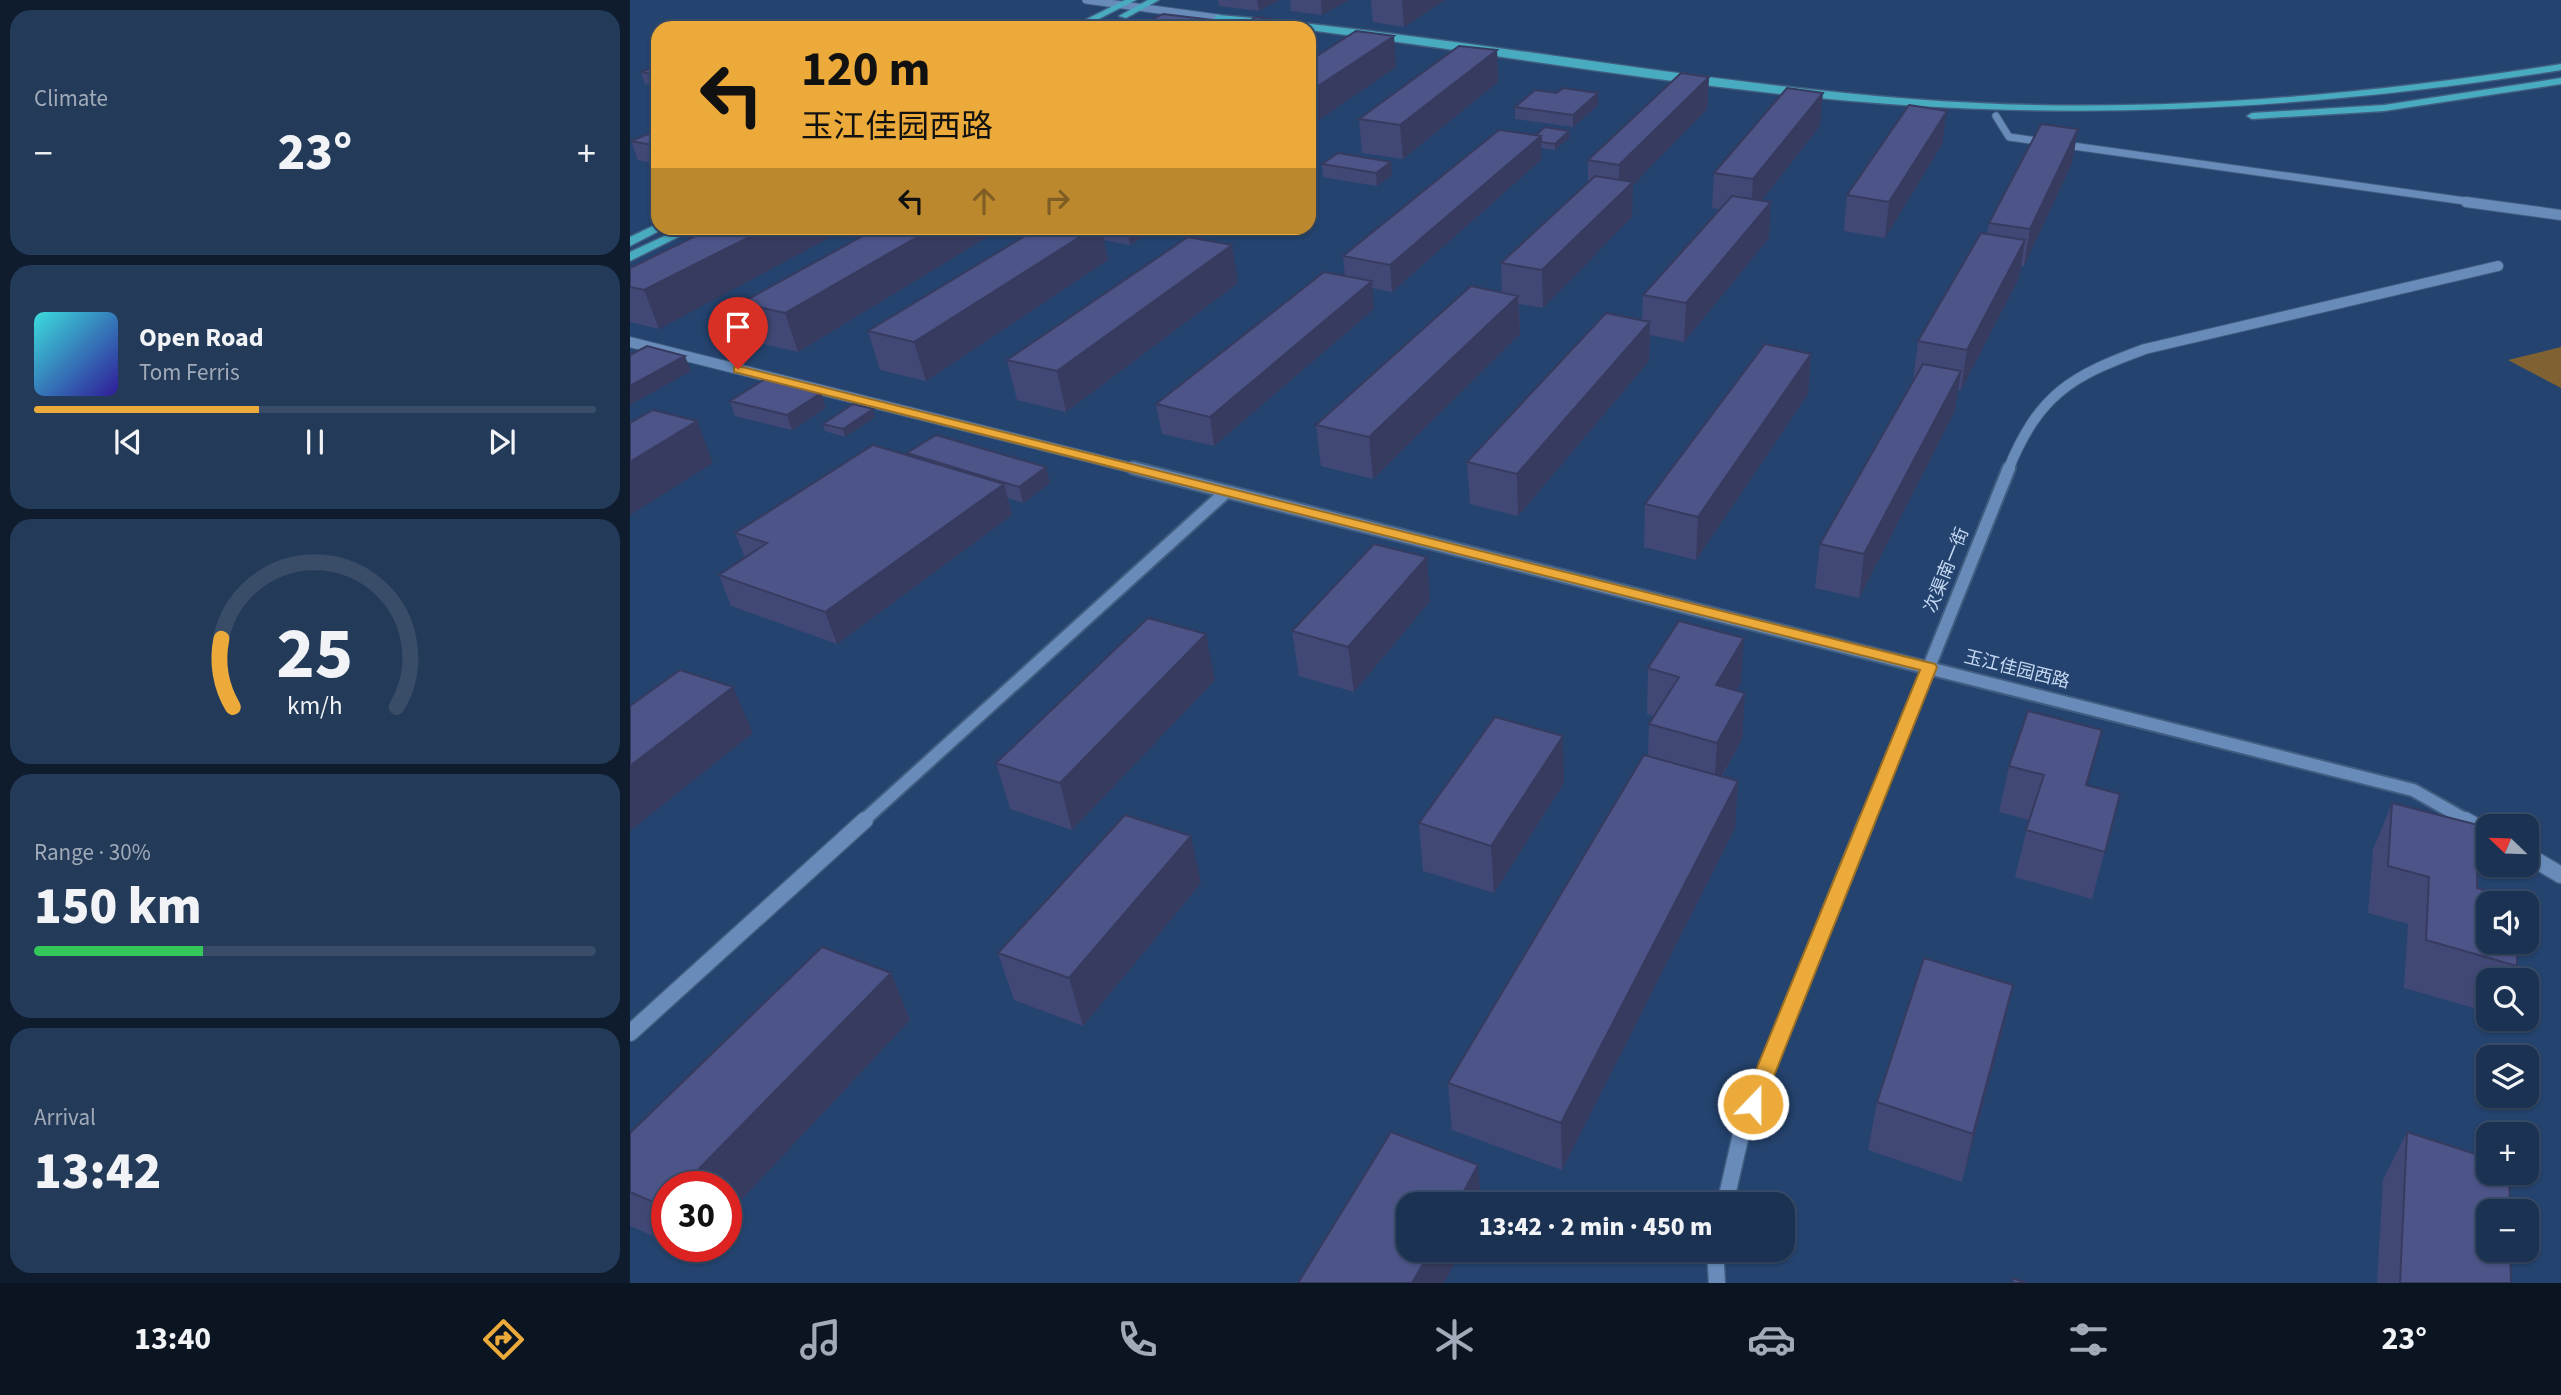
<!DOCTYPE html>
<html lang="en">
<head>
<meta charset="utf-8">
<style>
	body { margin:0; font-family:"Source Sans 3","Noto Sans SC",sans-serif; background:#243a59; color:#f1f3f6; height:100vh; display:flex; flex-direction:column; font-size:26px; white-space:nowrap }
	* { box-sizing:border-box; margin:0 }
	p { font-size:23px; color:#a0aab8 }
	.icon { flex:none; width:38px; height:38px; fill:none; stroke:currentColor; stroke-width:2; stroke-linecap:round; stroke-linejoin:round }
	.map { position:relative; flex:1; overflow:hidden }
	.side { display:flex; flex-direction:column; gap:10px; padding:10px; background:#0f1c2d; width:630px }
	.side>* { flex:none }
	.top-card { position:absolute; left:21px; top:21px; width:665px; height:214px; border-radius:21px; box-shadow:0 2px 5px #0004,0 0 0 2px #394d69; background:#ebaa39; color:#111; overflow:hidden }
	.needle { width:46px; rotate:293deg }
	.fabs { position:absolute; left:1846px; top:814px; display:grid; gap:14px }
	.fabs a { display:grid; place-items:center; width:63px; height:63px; border-radius:14px; background:#1b3252; box-shadow:0 2px 5px #0004,0 0 0 2px #394d69; font-size:35px }
	.speed { position:absolute; left:21px; top:1171px; display:flex; gap:14px; font-size:35px; font-weight:700; text-align:center }
	.speed>* { display:grid; place-content:center; width:91px; height:91px; border-radius:50%; background:#1b3252; box-shadow:0 2px 5px #0004,0 0 0 2px #394d69; line-height:1 }
	.speed .limit { border:10px solid #d22; background:#fff; color:#111 }
	.pin { position:absolute; display:grid; place-items:center; width:60px; height:60px; color:#fff; margin:-72px -30px; border-radius:50% 50% 50% 0; rotate:-45deg; box-shadow:0 0 7px #0007 }
	.pin .icon { rotate:45deg }
	.me { position:absolute; width:77px; margin:-38px; rotate:22deg; stroke-linejoin:round; filter:drop-shadow(0 0 5px #0008) }
	.turn { display:flex; align-items:center; gap:24px; height:147px; padding:0 35px; font-size:32px }
	.turn .icon { width:91px; height:91px; stroke-width:2.5 }
	.turn b { display:block; font-size:49px; line-height:60px }
	.lanes { display:flex; align-items:center; height:66px; padding:0 35px; background:#0003; justify-content:center; gap:35px; direction:ltr }
	.lanes .off { opacity:.35 }
	.big { font-size:52px; font-weight:800; line-height:1.1 }
	.side .card { flex:1; display:flex; flex-direction:column; justify-content:center; gap:10px; min-width:0; padding:0 24px; border-radius:21px; background:#243a59 }
	.side .dial { align-items:center; gap:0 }
	.dial svg { height:182px; overflow:visible; fill:none; stroke:#394d69; stroke-width:7; stroke-linecap:round; text-anchor:middle }
	.dial text { fill:#f1f3f6; stroke:none }
	.song { display:flex; align-items:center; gap:21px }
	.cover { width:84px; height:84px; border-radius:10px; background:linear-gradient(135deg,hsl(180 70% 55%),hsl(250 70% 35%)) }
	.played { height:7px; border-radius:4px; background:linear-gradient(90deg,#ebaa39 40%,#394d69 40%) }
	.keys { display:flex; justify-content:space-around; direction:ltr }
	.heat { display:flex; justify-content:space-between; align-items:center; font-size:38px; direction:ltr }
	.charge { height:10px; border-radius:5px; background:linear-gradient(90deg,#34c759 30%,#394d69 0) }
	.trip { position:absolute; left:766px; top:1192px; width:399px; height:70px; border-radius:21px; background:#1b3252; box-shadow:0 2px 5px #0004,0 0 0 2px #394d69; font-weight:800; line-height:70px; text-align:center }
	.menu { display:flex; height:112px; justify-content:space-around; align-items:center; background:#0b1421; color:#a0aab8 }
	.menu .icon { width:49px; height:49px }
	.menu .current { color:#ebaa39 }
	.menu b { font-size:32px; color:#f1f3f6 }
	main { display:flex; flex:1; min-height:0 }
	.map>svg:first-child { display:block }
	.green { fill:#806232 }
	.lines { fill:none; stroke-linecap:round; stroke-linejoin:round }
	.minor-far3-casing { stroke:#415e81; stroke-width:9 }
	.minor-far2-casing { stroke:#415e81; stroke-width:12 }
	.minor-far1-casing { stroke:#415e81; stroke-width:16 }
	.minor-casing { stroke:#415e81; stroke-width:19 }
	.major-casing { stroke:#415e81; stroke-width:3 }
	.minor-far3 { stroke:#688bba; stroke-width:7 }
	.minor-far2 { stroke:#688bba; stroke-width:10 }
	.minor-far1 { stroke:#688bba; stroke-width:12 }
	.minor { stroke:#688bba; stroke-width:16 }
	.major { fill:#48abc0; fill-rule:evenodd }
	.wall { fill:#424875 }
	.shaded-wall { fill:#363b5f }
	.building { fill:#4d5488; stroke:#363b5f; stroke-width:2 }
	.route { fill:#ebaa39; stroke:#996e25; stroke-width:2 }
	.labels { text-anchor:middle; stroke-width:7; stroke-linejoin:round; paint-order:stroke }
	.street-label { font-size:18px; fill:#c5d8f2; stroke:#24436e }
</style>
</head>
<body>
<main>
<section class="side">
<div class="card"><p>Climate</p>
<div class="heat"><a>−</a><b class="big">23°</b><a>+</a></div>
</div>
<div class="card">
<div class="song"><i class="cover"></i><div><b>Open Road</b><p>Tom Ferris</p></div></div>
<div class="played"></div>
<div class="keys"><svg class="icon" aria-label="previous" viewBox="0 0 24 24"><path d="M18 5L8 12l10 7zM5 5v14"/></svg><svg class="icon" aria-label="pause" viewBox="0 0 24 24"><path d="M8 5v14M16 5v14"/></svg><svg class="icon" aria-label="next" viewBox="0 0 24 24"><path d="M6 5l10 7-10 7zM19 5v14"/></svg></div>
</div>
<div class="card dial"><svg viewBox="0 0 100 80">
<path d="M14 69A42 42 0 1 1 86 69"/>
<path d="M14 69A42 42 0 0 1 9 39" stroke="#ebaa39"/>
<text x="50" y="56" font-size="32" font-weight="700">25</text>
<text x="50" y="72" font-size="11">km/h</text>
</svg></div>
<div class="card"><p>Range · 30%</p><b class="big">150 km</b><div class="charge"></div></div>
<div class="card"><p>Arrival</p><b class="big">13:42</b></div>
</section>
<div class="map">
<svg width="1931" height="1283" viewBox="0 0 1931 1283">
	<rect width="100%" height="100%" fill="#24436e"/>
	<path class="green" d="M1931 347V388L1878 360Z"/>
	<g class="lines">
		<g class="minor-far3-casing">
			<path id="minor-far3" d="M456 0 588 18
				M1366 116 1379 137 1849 203"/>
		</g>
		<g class="minor-far2-casing">
			<path id="minor-far2" d="M1836 202 1931 215
				M0 342 510 470
				M1378 470C1409 394 1441 376 1515 349L1868 266"/>
		</g>
		<g class="minor-far1-casing">
			<path id="minor-far1" d="M503 468 1783 790 1838 821
				M233 821 596 492
				M1237 821 1379 468"/>
		</g>
		<g class="minor-casing">
			<path id="minor" d="M1835 820 1858 833
				M1897 855 1931 875
				M0 1033 235 820
				M1095 1204 1112 1130 1237 820
				M1085 1250 1087 1283"/>
		</g>
		<g class="major-casing">
			<path id="major" d="M495 0H506L451 28H439Z
				M518 0H529L496 18 489 16Z
				M588 15C820 34 1049 81 1282 99 1499 116 1717 98 1931 64V70C1718 104 1504 119 1288 106 1084 93 882 56 679 30V28L585 20V16Z
				M1931 78V84L1754 111 1622 119 1617 116 1622 113 1754 105Z
				M25 225 35 228 0 246V237Z
				M52 228H66L0 261V252Z"/>
		</g>
		<use href="#minor-far3" class="minor-far3"/>
		<use href="#minor-far2" class="minor-far2"/>
		<use href="#minor-far1" class="minor-far1"/>
		<use href="#minor" class="minor"/>
		<use href="#major" class="major"/>
	</g>
	<path class="wall" d="M588 0H649L629 11 589 6Z
		M660 0H719L692 15 661 11Z
		M741 0H815L774 27 743 22Z
		M533 14 592 21 593 28H503Z
		M867 50 868 82 773 159 732 153 729 119Z
		M28 66V87L15 84 11 72Z
		M1079 77 1077 109 1003 185 1002 217 913 308 889 304 890 334 743 479 691 466 686 425 872 292 871 263 958 182V160Z
		M927 93H968V105L943 127 885 119V107Z
		M1190 126 1131 201 1139 238 1054 342 1020 335 1019 361 888 516 840 504 837 462 1012 320 1013 295 1089 209 1082 208 1084 173Z
		M1448 129 1442 163 1394 266H1391L1389 278 1331 390H1328L1325 411 1229 598 1185 588 1190 544 1283 381 1288 341 1357 234 1359 223Z
		M28 130V164L8 160 1 141Z
		M906 135 940 137 925 150 911 148V160L762 292 742 288 744 309 584 446 532 434 526 404 715 276 713 256Z
		M1312 144 1255 238 1214 231 1217 195Z
		M692 164 762 175 747 186 693 177Z
		M82 228 29 329 0 322V268Z
		M408 228H527L500 245 474 240 478 260 296 381 250 370 238 331Z
		M359 236 168 352 125 342 111 303Z
		M608 283 436 412 387 400 377 360Z
		M1181 354 1178 394 1066 560 1014 547 1015 504Z
		M191 393 196 408 162 430 105 416 100 401Z
		M245 417 215 437 195 431 193 424Z
		M277 453 420 483 393 503 378 498 382 515 207 644 101 606 89 575 115 558 105 533 278 456Z
		M800 601 724 692 669 676 662 631Z
		M1018 668 1111 683 1106 691 1115 693 1112 739 1092 777 1108 781 1105 828 932 1170 822 1130 818 1083 1018 756 1019 724 1024 716 1017 714Z
		M585 680 442 830 380 809 366 763Z
		M1379 766 1490 794 1462 899 1385 877 1399 820 1369 812Z
		M934 783 864 893 793 871 789 823Z
		M1762 803 1847 888 1887 966 1880 980H1858V1012L1774 988 1778 924 1738 913 1743 850Z
		M571 883 453 1026 384 1000 368 953Z
		M261 973 280 1020 96 1216V1186H37V1242L0 1226V1133Z
		M1383 985 1372 1032 1332 1182 1238 1150 1247 1102Z
		M1777 1132 1881 1283H1747L1753 1180Z
		M44 1246H68L61 1254Z"/>
	<path class="shaded-wall" d="M627 0H649L629 11Z
		M691 0H719L692 15Z
		M772 0H815L774 27Z
		M592 21 593 28H578Z
		M661 22 662 28H651Z
		M764 36 766 67 679 127V92Z
		M867 50 868 82 773 159 770 125Z
		M1079 77 1077 109 1003 185 1002 217 913 308 912 270 989 196V165Z
		M968 93V105L943 127V115Z
		M1193 93 1190 126 1121 214 1123 179Z
		M1317 111 1312 144 1255 238 1259 202Z
		M1448 129 1442 163 1394 266 1400 229Z
		M939 131 940 137 925 150V144Z
		M911 136V160L762 292 760 265Z
		M761 162 762 175 747 186 746 173Z
		M1141 202 1139 238 1054 342 1056 303Z
		M137 228H218L29 329 14 290Z
		M303 228H357L359 236 168 352 155 313Z
		M464 228H472L478 260 296 381 284 342Z
		M497 228H527L500 245Z
		M1395 240 1389 278 1331 390 1337 350Z
		M602 245 608 283 436 412 427 371Z
		M742 281 744 309 584 446 580 417Z
		M888 296 890 334 743 479 739 437Z
		M1020 322 1019 361 888 516 887 474Z
		M1181 354 1178 394 1066 560 1068 517Z
		M55 356 61 371 0 405V386Z
		M1331 371 1325 411 1229 598 1234 554Z
		M191 393 196 408 162 430 157 415Z
		M243 409 245 417 215 437 213 429Z
		M67 421 83 463 0 515V462Z
		M416 467 420 483 393 503 389 487Z
		M374 484 382 515 207 644 195 612Z
		M797 557 800 601 724 692 718 647Z
		M576 634 585 680 442 830 430 783Z
		M1114 638 1111 683 1083 731 1086 685Z
		M103 687 123 733 0 831V766Z
		M1115 693 1112 739 1084 790 1087 743Z
		M1472 730 1460 776 1445 831 1456 785Z
		M933 736 934 783 864 893 861 846Z
		M1108 781 1105 828 932 1170 931 1123Z
		M561 836 571 883 453 1026 439 978Z
		M261 973 280 1020 96 1216V1186H52Z
		M1383 985 1372 1032 1332 1182 1343 1134Z
		M848 1165 851 1204H827Z
		M37 1202V1214L32 1206Z
		M57 1246H68L61 1254Z
		M801 1250H832L814 1283H782Z"/>
	<path class="building" d="M533 14 592 21 578 28H569L542 24 534 28H503Z
		M626 17 661 22 651 28H607Z
		M726 31 764 36 679 92V61Z
		M829 46 867 50 770 125 729 119Z
		M28 66V75L11 72Z
		M1051 73 1079 77 989 165 958 160Z
		M933 88 968 93 943 115 885 107 905 90 927 93Z
		M1157 88 1193 93 1123 179 1084 173Z
		M1279 105 1317 111 1259 202 1217 195Z
		M1411 124 1448 129 1400 229 1359 223Z
		M915 127 939 131 925 144 911 142V136L906 135Z
		M28 130V146L1 141Z
		M869 130 911 136 760 265 713 256Z
		M708 153 761 162 746 173 692 164Z
		M965 176 1003 182 912 270 871 263Z
		M1102 196 1141 202 1056 303 1013 295Z
		M82 228H137L14 290 0 287V268Z
		M247 228H303L155 313 111 303Z
		M408 228H464L284 342 238 331Z
		M1351 233 1395 240 1337 350 1288 341Z
		M558 237 602 245 427 371 377 360Z
		M694 272 742 281 580 417 526 404Z
		M841 286 888 296 739 437 686 425Z
		M976 313 1020 322 887 474 837 462Z
		M1135 344 1181 354 1068 517 1015 504Z
		M17 346 55 356 0 386V355Z
		M1293 364 1331 371 1234 554 1190 544Z
		M135 379 191 393 157 415 100 401Z
		M223 404 243 409 213 429 193 424Z
		M23 410 67 421 0 462V423Z
		M306 435 416 467 389 487 277 453Z
		M243 445 374 484 195 612 89 575 137 543 105 533Z
		M744 544 797 557 718 647 662 631Z
		M518 618 576 634 430 783 366 763Z
		M1049 621 1114 638 1086 685 1115 693 1087 743 1019 724 1049 677 1018 668Z
		M50 670 103 687 0 766V706Z
		M1398 711 1472 730 1456 785 1490 794 1475 852 1396 830 1414 775 1379 766Z
		M865 717 933 736 861 846 789 823Z
		M1014 755 1108 781 931 1123 818 1083Z
		M1762 803 1848 825 1847 888 1886 899V903H1858V942H1887V966L1796 940 1799 877 1758 866Z
		M495 815 561 836 439 978 368 953Z
		M192 947 261 973 52 1186H37V1202L32 1206 0 1192V1133Z
		M1294 958 1383 985 1343 1134 1247 1102Z
		M761 1132 848 1165 827 1204H779V1250H801L782 1283H668Z
		M1777 1132 1858 1158V1172H1879L1880 1211H1858V1250H1880L1881 1283H1770Z
		M1383 1278 1396 1283H1382Z"/>
	<path class="route" d="M108 366 1305 664 1307 667 1130 1111 1123 1113 1115 1111 1112 1104 1290 670 104 372V367Z"/>
	<g class="labels">
		<g class="street-label">
			<text transform="translate(1316 570) rotate(-68)" y="6">次渠南一街</text>
			<text transform="translate(1387 669) rotate(14)" y="6">玉江佳园西路</text>
		</g>
	</g>
</svg>
<div class="fabs">
<a><svg class="needle" viewBox="-14 -14 28 28"><path d="M0-13l5 13h-10z" fill="#e53935"/><path d="M0 13l5-13h-10z" fill="#a0aab8"/></svg></a>
<a><svg class="icon" aria-label="sound" viewBox="0 0 24 24"><path d="M4 9h4l5-4v14l-5-4H4zM17 9q2 3 0 6"/></svg></a>
<a><svg class="icon" aria-label="search" viewBox="0 0 24 24"><circle cx="10" cy="10" r="6"/><path d="M15 15l6 6"/></svg></a>
<a><svg class="icon" aria-label="layers" viewBox="0 0 24 24"><path d="M12 4l9 5-9 5-9-5zM3 14l9 5 9-5"/></svg></a>
<a>+</a>
<a>−</a>
</div>
<div class="speed"><div class="limit">30</div></div>
<div class="pin" style="left:108px;top:369px;background:#d93025"><svg class="icon" aria-label="arrive" viewBox="0 0 24 24"><path d="M6 21V4h12l-3 4 3 4H6"/></svg></div>
<svg class="me" style="left:1123px;top:1104px" viewBox="-20 -20 40 40"><circle r="17" fill="#ebaa39" stroke="#fff" stroke-width="3"/><path d="M0-11L8 9 0 5-8 9z" fill="#fff"/></svg>
<div class="trip">13:42 · 2 min · 450 m</div>
<div class="top-card">
<div class="turn"><svg class="icon" aria-label="left" viewBox="0 0 24 24"><path d="M17 20v-9H6M10 6l-5 5 5 5"/></svg><div><b>120 m</b>玉江佳园西路</div></div>
<div class="lanes"><svg class="icon" aria-label="left" viewBox="0 0 24 24"><path d="M17 20v-9H6M10 6l-5 5 5 5"/></svg><svg class="icon off" aria-label="ahead" viewBox="0 0 24 24"><path d="M12 20V5M6 11l6-6 6 6"/></svg><svg class="icon off" aria-label="right" viewBox="0 0 24 24"><path d="M7 20v-9h11M14 6l5 5-5 5"/></svg></div>
</div>
</div>
</main>
<nav class="menu">
<b>13:40</b>
<svg class="icon current" aria-label="directions" viewBox="0 0 24 24"><path d="M12 3l9 9-9 9-9-9zM9 14v-3h6M13 9l2 2-2 2"/></svg>
<svg class="icon" aria-label="music" viewBox="0 0 24 24"><path d="M9 18V5l10-2v13"/><circle cx="6" cy="18" r="3"/><circle cx="16" cy="16" r="3"/></svg>
<svg class="icon" aria-label="phone" viewBox="0 0 24 24"><path d="M5 4h4l2 5-3 2q2 4 5 5l2-3 5 2v4C11 20 4 13 5 4z"/></svg>
<svg class="icon" aria-label="climate" viewBox="0 0 24 24"><path d="M12 3v18M4 7l16 10M4 17L20 7"/></svg>
<svg class="icon" aria-label="car" viewBox="0 0 24 24"><path d="M5 17H2v-5l4-1 3-4h7l3 4 3 1v5h-3M9 17h6M6 11h13"/><circle cx="7" cy="17" r="2"/><circle cx="17" cy="17" r="2"/></svg>
<svg class="icon" aria-label="filters" viewBox="0 0 24 24"><path d="M4 7h16M4 17h16"/><circle cx="9" cy="7" r="2"/><circle cx="15" cy="17" r="2"/></svg>
<b>23°</b>
</nav>
</body>
</html>
